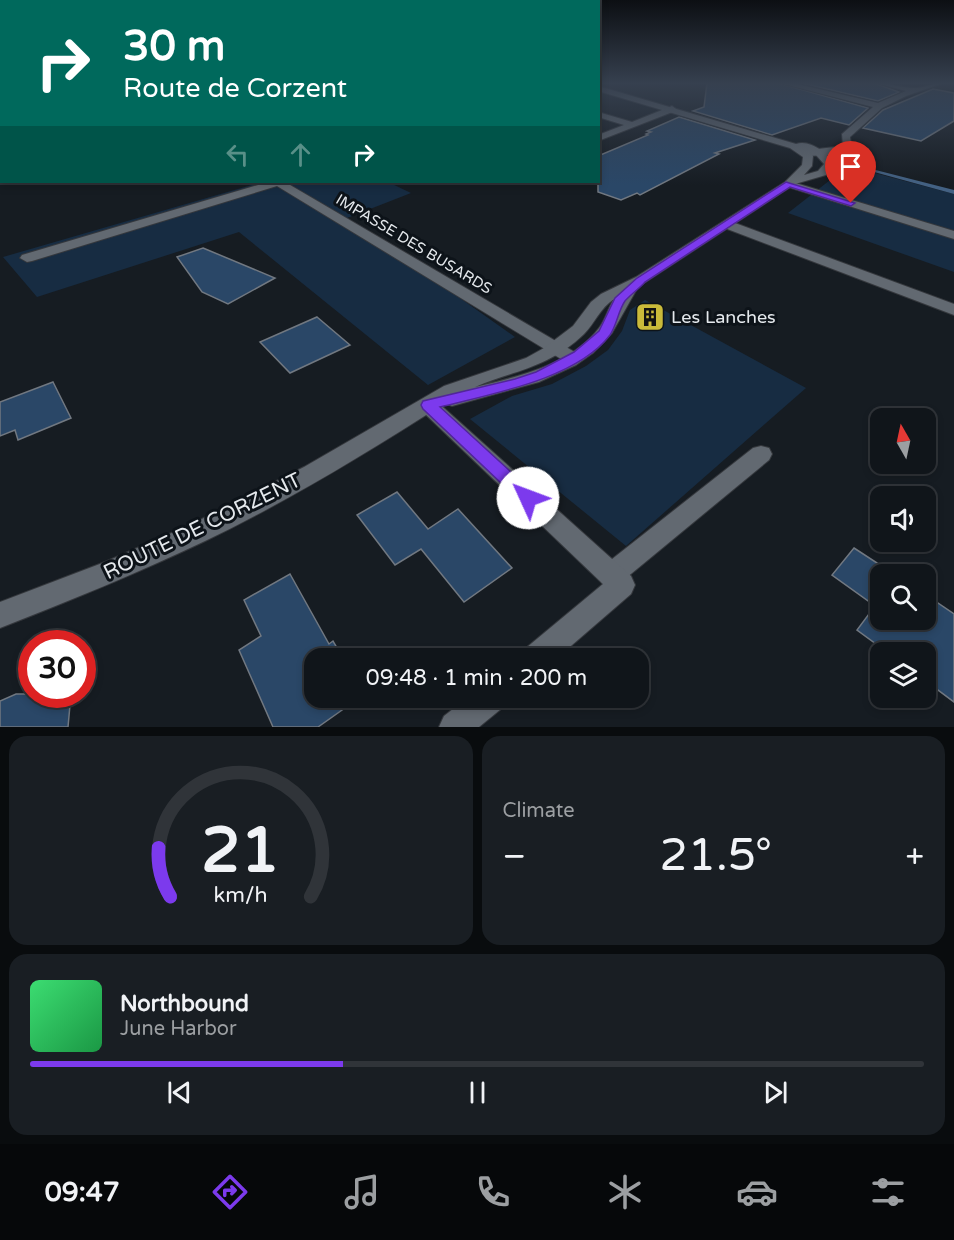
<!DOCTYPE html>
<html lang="en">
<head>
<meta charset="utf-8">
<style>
	body { margin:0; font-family:"Varela Round",sans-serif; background:#191e23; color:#f1f3f6; height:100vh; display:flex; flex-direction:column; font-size:22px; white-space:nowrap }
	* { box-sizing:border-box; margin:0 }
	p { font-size:20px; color:#9c9fa2 }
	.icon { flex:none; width:33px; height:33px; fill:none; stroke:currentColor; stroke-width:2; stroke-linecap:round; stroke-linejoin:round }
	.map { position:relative; height:727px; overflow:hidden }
	.sheet { display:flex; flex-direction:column; gap:9px; padding:9px; background:#090c0e; flex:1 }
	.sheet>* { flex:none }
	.hud { position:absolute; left:0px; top:0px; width:600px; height:183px; box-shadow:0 3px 9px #0003,0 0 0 2px #303439; background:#00695c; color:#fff; overflow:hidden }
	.needle { width:39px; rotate:351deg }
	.fabs { position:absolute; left:870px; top:408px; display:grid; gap:12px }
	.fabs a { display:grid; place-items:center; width:66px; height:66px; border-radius:12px; background:#10151a; box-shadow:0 3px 9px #0003,0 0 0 2px #303439; font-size:30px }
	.speed { position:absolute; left:18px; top:630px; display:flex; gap:12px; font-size:30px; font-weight:700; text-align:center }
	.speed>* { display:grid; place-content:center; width:78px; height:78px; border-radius:50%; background:#10151a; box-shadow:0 3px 9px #0003,0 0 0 2px #303439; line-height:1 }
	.speed .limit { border:9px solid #d22; background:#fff; color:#111 }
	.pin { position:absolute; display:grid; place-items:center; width:51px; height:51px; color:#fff; margin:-62px -26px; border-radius:50% 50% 50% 0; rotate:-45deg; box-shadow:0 0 6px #0007 }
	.pin .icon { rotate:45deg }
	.me { position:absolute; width:66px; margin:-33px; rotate:313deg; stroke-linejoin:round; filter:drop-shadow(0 0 4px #0008) }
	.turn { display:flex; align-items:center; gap:21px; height:126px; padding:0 24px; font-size:27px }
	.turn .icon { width:78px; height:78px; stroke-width:2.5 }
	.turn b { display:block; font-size:42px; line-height:51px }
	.lanes { display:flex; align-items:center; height:57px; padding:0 24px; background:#0003; justify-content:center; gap:30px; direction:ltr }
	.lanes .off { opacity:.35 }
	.big { font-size:45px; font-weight:600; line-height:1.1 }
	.sheet .widget { flex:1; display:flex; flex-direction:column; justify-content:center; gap:9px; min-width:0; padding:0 21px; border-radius:18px; background:#191e23 }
	.sheet .dial { align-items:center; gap:0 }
	.dial svg { height:156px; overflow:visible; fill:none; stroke:#303439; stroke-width:7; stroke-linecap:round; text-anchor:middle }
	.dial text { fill:#f1f3f6; stroke:none }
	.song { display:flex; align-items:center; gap:18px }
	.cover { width:72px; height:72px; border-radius:9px; background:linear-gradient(135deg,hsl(140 70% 55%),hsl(140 70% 35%)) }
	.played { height:6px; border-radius:3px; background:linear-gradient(90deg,#7c3aed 35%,#303439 35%) }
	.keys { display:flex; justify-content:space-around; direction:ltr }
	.heat { display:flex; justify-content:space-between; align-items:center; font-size:33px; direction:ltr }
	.sheet .tiles { flex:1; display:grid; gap:9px; grid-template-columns:1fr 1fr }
	.widget:last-child { grid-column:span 2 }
	.trip { position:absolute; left:304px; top:648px; width:345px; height:60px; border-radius:18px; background:#10151a; box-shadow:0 3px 9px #0003,0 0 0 2px #303439; font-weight:600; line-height:60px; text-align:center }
	.menu { display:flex; height:96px; justify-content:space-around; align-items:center; background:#06080a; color:#9c9fa2 }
	.menu .icon { width:42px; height:42px }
	.menu .active { color:#7c3aed }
	.menu b { font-size:27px; color:#f1f3f6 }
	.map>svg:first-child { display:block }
	.green { fill:#172c42 }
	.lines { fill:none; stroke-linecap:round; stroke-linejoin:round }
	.stream { fill:#436183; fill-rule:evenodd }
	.building { fill:#2a4767; stroke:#717881; stroke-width:1.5 }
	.lane-casing { stroke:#35383d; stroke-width:2 }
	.street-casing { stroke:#35383d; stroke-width:2 }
	.secondary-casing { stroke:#35383d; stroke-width:2 }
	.lane { fill:#626971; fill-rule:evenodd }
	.street { fill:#626971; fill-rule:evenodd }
	.secondary { fill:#626971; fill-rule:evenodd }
	.route { fill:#7c3aed; stroke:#51269a; stroke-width:1.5 }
	.labels { text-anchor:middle; stroke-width:6; stroke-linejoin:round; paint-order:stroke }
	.far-street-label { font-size:15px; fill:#e5e9ed; stroke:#0d1319 }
	.poi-label { font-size:18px; fill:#e5e9ed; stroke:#0d1319; text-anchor:start }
	.near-street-label { font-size:21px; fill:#e5e9ed; stroke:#0d1319 }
</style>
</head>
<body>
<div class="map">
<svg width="954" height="727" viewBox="0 0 954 727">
	<rect width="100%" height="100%" fill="#161c22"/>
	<path class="green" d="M848 166 954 194V272L788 213Z
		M262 182H388L411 193 347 218 515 337 428 385 239 232 37 297 3 257Z
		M645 300 806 388 626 546 470 419 512 396 552 384 586 366 608 350 622 331 630 310Z"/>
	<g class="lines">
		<path class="stream" d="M856 165 954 190V194L856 167Z"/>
	</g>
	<path class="building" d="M707 83H778L868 108 849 125 821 118 772 135 693 111 704 107Z
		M802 83H874L899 92 878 101Z
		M933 89 954 93V121L921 141 863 128 883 110Z
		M679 117 755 140 715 153 719 154 640 195 637 193 621 200 598 192V156L648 135 646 134 651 132 647 131Z
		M203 248 275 278 228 304 202 292 177 257Z
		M317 317 350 345 290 373 260 342Z
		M53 382 71 418 18 440 15 430 0 436V402Z
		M397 492 428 529 458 509 512 568 464 602 421 549 395 565 357 515Z
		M854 548 894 574H880V620H926V595L954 614V702L926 681V652H887L857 630 875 606 832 575Z
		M290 574 329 644 333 641 343 658H315V698H359L318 727H273L239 650 261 636 244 600Z
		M16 694H71L68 727H0V701Z"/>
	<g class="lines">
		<g class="lane-casing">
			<path id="lane" d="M672 106 676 109 675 111 598 141V135L624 125 598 117V112L632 122Z
				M268 182H285L578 354 581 358 578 362H566L277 186 32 261 27 262 20 258 22 255Z
				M727 220 954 304V315L722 227 721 224Z
				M761 446 769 448 772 454 769 460 620 583 611 587 602 583 598 575 602 567 753 448Z"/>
		</g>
		<g class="street-casing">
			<path id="street" d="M780 83H793L878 103 906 91 876 83C889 83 902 88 915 88 924 88 933 83 943 83L906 96 882 108 850 137 852 150 833 155 805 156 801 155V151L843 146 842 134 873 107Z
				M0 100H2V104H0Z
				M789 181 954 231V239L785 186 783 184Z
				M428 398 435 400 631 576 635 585 631 594 557 658H522L526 648 603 584 421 410 418 405 421 400Z
				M467 698H505L501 709 479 727H439L444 716Z"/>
		</g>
		<g class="secondary-casing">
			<path id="secondary" d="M598 86 796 144C810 139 827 153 835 164L826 175 795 184 638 287 612 333 593 353 576 365 539 382 452 406 445 403C367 453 288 501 205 541 138 573 69 601 0 628V602L105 562 190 525 304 467 444 386 526 358 544 348 573 326 591 302 601 294 636 277 785 182 802 165 803 157 790 148 598 91ZM809 152 816 155 824 164 818 171 804 175 812 166 813 156ZM614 299C608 308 606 319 599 328 571 365 517 377 475 387 516 370 550 367 584 334 595 323 600 308 614 299Z"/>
		</g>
		<use href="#lane" class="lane"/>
		<use href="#street" class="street"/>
		<use href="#secondary" class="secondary"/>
	</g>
	<linearGradient id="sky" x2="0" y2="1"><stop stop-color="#0c0f13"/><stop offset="0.45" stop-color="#36404f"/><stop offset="1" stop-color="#36404f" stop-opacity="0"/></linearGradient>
	<rect width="954" height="185" fill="url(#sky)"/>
	<path class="route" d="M786 182 855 203 851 206 790 187 645 282C639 289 631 294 625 301 618 311 617 325 610 335 577 379 491 394 440 407L534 493 537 498 534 503 528 505 522 503 423 409 421 405 423 401 515 379 536 372 574 352 599 331 615 298 637 278Z"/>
	<defs>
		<g id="building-square" transform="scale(1.5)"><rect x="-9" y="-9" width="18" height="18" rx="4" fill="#caba3a" stroke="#0d1319"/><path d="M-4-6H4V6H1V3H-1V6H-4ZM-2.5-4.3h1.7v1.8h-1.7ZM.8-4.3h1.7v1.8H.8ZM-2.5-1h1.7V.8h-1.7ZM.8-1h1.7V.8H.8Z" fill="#111"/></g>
	</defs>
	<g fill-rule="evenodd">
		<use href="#building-square" x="650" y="317"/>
	</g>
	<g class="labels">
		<g class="far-street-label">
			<text transform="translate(414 244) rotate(31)" y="5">IMPASSE DES BUSARDS</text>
		</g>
		<g class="poi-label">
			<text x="671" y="323">Les Lanches</text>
		</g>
		<g class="near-street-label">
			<text transform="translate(202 526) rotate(-26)" y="7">ROUTE DE CORZENT</text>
		</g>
	</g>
</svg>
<div class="fabs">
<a><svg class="needle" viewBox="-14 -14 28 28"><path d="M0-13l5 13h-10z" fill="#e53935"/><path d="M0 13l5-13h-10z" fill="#9c9fa2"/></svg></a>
<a><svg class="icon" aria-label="sound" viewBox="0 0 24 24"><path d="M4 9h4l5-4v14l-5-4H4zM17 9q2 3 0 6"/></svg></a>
<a><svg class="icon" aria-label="search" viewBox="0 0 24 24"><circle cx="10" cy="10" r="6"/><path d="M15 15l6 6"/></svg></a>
<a><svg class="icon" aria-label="layers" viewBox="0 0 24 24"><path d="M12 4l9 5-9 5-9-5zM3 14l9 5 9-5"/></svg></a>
</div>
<div class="speed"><div class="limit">30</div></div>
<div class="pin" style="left:851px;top:203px;background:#d93025"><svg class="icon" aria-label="arrive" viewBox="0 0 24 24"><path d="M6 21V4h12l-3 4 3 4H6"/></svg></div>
<svg class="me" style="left:528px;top:498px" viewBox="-20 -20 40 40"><circle r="19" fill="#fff"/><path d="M0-13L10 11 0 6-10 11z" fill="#7c3aed"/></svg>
<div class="trip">09:48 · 1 min · 200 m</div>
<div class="hud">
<div class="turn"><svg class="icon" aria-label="right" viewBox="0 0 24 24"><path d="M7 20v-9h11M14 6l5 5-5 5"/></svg><div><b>30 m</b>Route de Corzent</div></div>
<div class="lanes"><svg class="icon off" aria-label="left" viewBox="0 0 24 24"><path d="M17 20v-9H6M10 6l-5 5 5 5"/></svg><svg class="icon off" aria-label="ahead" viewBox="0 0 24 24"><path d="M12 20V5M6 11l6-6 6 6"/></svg><svg class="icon" aria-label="right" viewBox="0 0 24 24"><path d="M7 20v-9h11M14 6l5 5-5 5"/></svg></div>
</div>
</div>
<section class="sheet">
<div class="tiles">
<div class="widget dial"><svg viewBox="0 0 100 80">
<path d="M14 69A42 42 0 1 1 86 69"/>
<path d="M14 69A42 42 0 0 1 8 44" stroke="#7c3aed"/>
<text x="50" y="56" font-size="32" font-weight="700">21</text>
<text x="50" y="72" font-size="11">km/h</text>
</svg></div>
<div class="widget"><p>Climate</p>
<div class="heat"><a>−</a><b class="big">21.5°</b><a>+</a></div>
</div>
<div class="widget">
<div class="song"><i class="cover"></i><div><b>Northbound</b><p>June Harbor</p></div></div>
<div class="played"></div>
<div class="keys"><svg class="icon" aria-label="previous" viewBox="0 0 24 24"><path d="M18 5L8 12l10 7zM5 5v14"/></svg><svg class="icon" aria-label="pause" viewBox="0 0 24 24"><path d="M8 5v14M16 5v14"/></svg><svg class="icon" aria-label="next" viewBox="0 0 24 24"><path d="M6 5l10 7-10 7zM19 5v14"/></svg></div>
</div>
</div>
</section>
<nav class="menu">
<b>09:47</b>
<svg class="icon active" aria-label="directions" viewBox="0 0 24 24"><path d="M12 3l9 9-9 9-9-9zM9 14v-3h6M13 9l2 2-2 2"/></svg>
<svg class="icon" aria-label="music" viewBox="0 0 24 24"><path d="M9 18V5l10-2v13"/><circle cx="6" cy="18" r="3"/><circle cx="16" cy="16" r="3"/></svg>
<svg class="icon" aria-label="phone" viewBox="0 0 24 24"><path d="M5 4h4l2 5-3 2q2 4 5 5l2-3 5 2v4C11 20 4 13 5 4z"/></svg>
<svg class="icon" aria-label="climate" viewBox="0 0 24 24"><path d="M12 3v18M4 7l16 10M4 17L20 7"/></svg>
<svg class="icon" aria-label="car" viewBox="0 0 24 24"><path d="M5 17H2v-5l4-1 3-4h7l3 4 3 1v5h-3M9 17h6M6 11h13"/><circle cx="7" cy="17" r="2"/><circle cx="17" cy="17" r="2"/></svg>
<svg class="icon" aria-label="filters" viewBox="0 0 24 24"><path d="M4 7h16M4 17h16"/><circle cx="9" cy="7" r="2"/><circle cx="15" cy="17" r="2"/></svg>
</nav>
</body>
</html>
